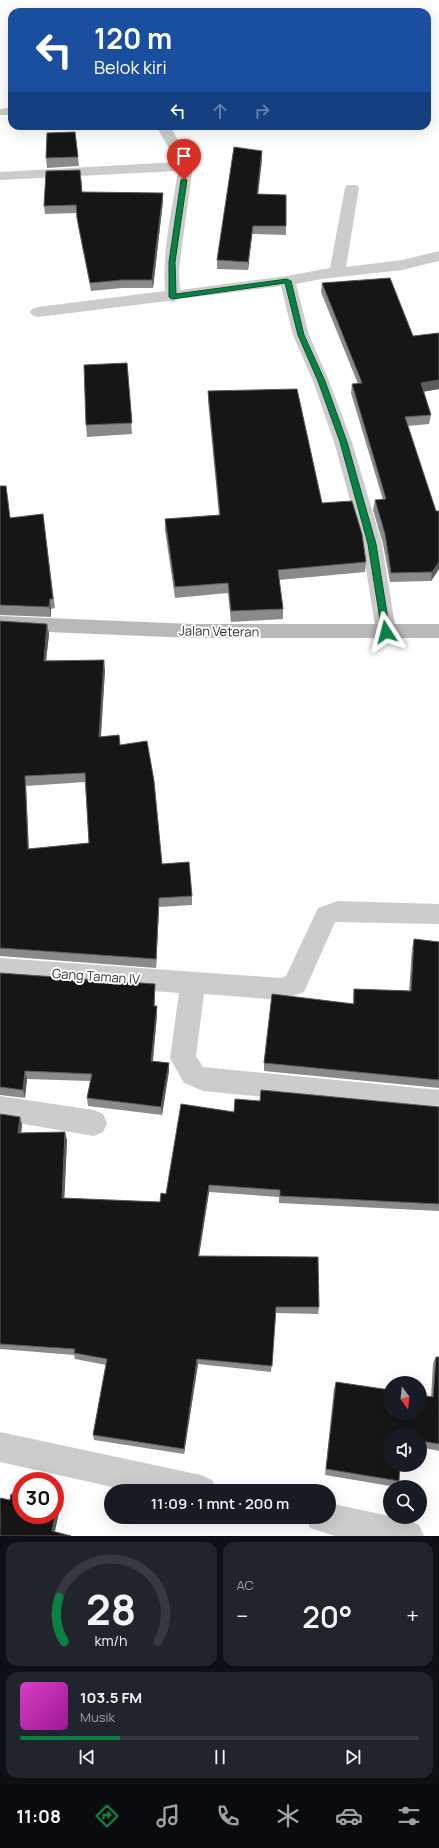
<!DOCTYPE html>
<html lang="id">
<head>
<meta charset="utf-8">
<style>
	body { margin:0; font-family:Manrope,sans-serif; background:#20242c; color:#f1f3f6; height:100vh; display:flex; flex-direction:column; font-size:15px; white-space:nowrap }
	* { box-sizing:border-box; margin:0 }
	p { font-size:13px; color:#9ea1a6 }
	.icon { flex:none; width:22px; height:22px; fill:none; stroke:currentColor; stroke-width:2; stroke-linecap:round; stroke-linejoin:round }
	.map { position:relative; height:1536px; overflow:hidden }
	.drawer { display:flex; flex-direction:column; gap:6px; padding:6px; background:#0d0f14; flex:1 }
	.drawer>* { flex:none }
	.hud { position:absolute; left:8px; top:8px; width:423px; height:122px; border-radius:12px; box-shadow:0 4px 16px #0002; background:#1a4fa0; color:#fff; overflow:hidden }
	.needle { width:26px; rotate:165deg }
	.tools { position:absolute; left:383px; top:1376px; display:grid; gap:8px }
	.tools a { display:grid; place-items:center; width:44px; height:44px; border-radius:50%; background:#171b24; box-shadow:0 4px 16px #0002; font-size:20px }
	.speed { position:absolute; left:12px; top:1472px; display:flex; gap:8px; font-size:20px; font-weight:700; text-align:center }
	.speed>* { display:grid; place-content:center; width:52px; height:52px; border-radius:50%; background:#171b24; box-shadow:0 4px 16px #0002; line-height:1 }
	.speed .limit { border:6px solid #d22; background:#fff; color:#111 }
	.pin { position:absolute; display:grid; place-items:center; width:34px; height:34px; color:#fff; margin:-41px -17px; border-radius:50% 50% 50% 0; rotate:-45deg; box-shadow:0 0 4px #0007 }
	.pin .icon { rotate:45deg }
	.me { position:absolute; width:44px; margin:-22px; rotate:351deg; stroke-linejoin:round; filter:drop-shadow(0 0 3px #0008) }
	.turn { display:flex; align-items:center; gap:14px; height:84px; padding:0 20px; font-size:18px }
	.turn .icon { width:52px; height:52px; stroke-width:2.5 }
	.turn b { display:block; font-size:28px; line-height:34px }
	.lanes { display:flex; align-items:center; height:38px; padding:0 20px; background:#0003; justify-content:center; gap:20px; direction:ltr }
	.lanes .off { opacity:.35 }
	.big { font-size:30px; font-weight:600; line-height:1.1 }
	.drawer .tile { flex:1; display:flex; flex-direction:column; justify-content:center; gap:6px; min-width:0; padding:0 14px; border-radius:12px; background:#20242c }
	.drawer .dial { align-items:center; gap:0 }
	.dial svg { height:104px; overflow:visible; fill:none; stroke:#363941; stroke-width:7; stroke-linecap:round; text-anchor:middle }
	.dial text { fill:#f1f3f6; stroke:none }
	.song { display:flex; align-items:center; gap:12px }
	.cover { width:48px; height:48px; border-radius:6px; background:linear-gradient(135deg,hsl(310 70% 55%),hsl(300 70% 35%)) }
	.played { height:4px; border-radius:2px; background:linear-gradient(90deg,#0b8043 25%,#363941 25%) }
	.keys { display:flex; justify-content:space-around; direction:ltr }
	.heat { display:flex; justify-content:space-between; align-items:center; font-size:22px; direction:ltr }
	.drawer .tiles { flex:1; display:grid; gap:6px; grid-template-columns:1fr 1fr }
	.tile:last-child { grid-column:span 2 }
	.trip { position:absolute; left:104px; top:1484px; width:232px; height:40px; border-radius:20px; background:#171b24; box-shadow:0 4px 16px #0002; font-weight:600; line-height:40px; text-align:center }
	.dock { display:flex; height:64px; justify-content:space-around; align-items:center; background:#090b0e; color:#9ea1a6 }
	.dock .icon { width:28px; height:28px }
	.dock .current { color:#0b8043 }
	.dock b { font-size:18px; color:#f1f3f6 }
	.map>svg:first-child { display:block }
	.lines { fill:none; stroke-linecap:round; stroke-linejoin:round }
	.street { fill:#ccc; fill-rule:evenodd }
	.secondary { fill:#b9b9b9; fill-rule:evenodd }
	.wall { fill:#8a8a8a; fill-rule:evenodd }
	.shaded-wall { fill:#5c5c5c }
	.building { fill:#161616; stroke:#5c5c5c; fill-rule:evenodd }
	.route { fill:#0b8043; stroke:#07532c }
	.labels { text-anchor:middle; stroke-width:4; stroke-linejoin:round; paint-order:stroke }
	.street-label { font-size:13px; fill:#2f2f2f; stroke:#fff }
</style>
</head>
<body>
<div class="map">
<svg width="439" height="1536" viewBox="0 0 439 1536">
	<rect width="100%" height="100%" fill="#fff"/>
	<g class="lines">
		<path class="street" d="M12 107V115H0V109Z
			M156 126H170L193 166 181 253 179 272 180 290 287 276 330 268 345 188 347 185H357L359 188 346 267 402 260 439 251V261L402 270 322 279 296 284 309 335 329 381 352 442 382 544 396 632 393 637 386 639 379 637 376 632 362 544 334 442 313 381 293 335 281 286 179 299 173 302 168 301 38 317 32 315 30 312 32 309 38 307 165 291C162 251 172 210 178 171L0 180V172L177 162Z
			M338 901 439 904V924L335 922 304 992 281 1000 204 994 196 1056 203 1067 439 1090V1114L203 1091 184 1083 170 1058 179 993 0 980V958L281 978 286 976 318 908Z
			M0 1096 94 1110 103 1114 107 1123 103 1132 94 1136 0 1120Z
			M0 1432 201 1475 212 1480 217 1491H130L0 1462Z
			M329 1503 408 1520 419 1525 424 1536H335L310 1528 305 1517H329Z"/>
		<path class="secondary" d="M0 616 192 624H439V638H192L0 630Z"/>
	</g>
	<path class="wall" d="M78 157 79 166 47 168 46 158Z
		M262 159 258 194 286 195V235L252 234 248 270 217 269V260Z
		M82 192 163 201 153 288H122L91 291 78 226 77 213 45 214 44 206Z
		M322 283 413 336 439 333V389L423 392 431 415 429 424 408 426 439 569 431 581 390 582 383 544 373 510 375 500H383L351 393 352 384H358L321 292Z
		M127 363 132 434 87 437 86 425Z
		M208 391 322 503 366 562 365 572 279 580 283 609V619L231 622 228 593 175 598 165 530V519L219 515 208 401Z
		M0 486 10 518 43 514 55 608 51 609V617L0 615Z
		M0 621 47 624 49 634 46 660 105 670 101 737 120 745 162 864 192 896V905L159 907 156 968 0 956ZM85 782 89 843 29 849 26 786Z
		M414 939 439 942V1088L264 1071V1063L353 1004V997L354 989 409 991 412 948Z
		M0 973 155 984V1006H157V1015L153 1061 169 1063V1071L162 1115 88 1106 87 1098 90 1081 27 1079 25 1098 0 1095Z
		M260 1101 439 1107V1211L279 1203V1197L209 1192 199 1256 319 1307 318 1314 276 1313 271 1372 198 1364 184 1454 94 1440 93 1435 106 1365 75 1359 74 1355 0 1349V1114L20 1117 22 1125 21 1133 67 1140 64 1199 160 1202 234 1112Z
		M436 1357H439V1451L420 1447V1435H390L399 1481 396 1487 325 1475 334 1388 336 1382 431 1397 433 1363Z"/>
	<path class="shaded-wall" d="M262 151V159L257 203V194Z
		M163 193V201L153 288 152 280Z
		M253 226 252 234 248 270V262Z
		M439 380V389L419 392 421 383Z
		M439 562V569L431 581 432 572Z
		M50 599 51 609V617L49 607Z
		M47 624 49 634 45 670 44 661Z
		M104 660 105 670 100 747 99 737Z
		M25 776 26 786 29 858 28 849Z
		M159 898V907L156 968V959Z
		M157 1006V1015L152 1069 151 1061Z
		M169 1063V1071L162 1115 161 1107Z
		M25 1071 27 1079 25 1098 23 1090Z
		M20 1117 22 1125 20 1141 18 1133Z
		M65 1132 67 1140 64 1206 62 1198Z
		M209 1185V1192L198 1262V1256Z
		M197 1359 198 1364 184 1454V1449Z
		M58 1503 60 1508 54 1536 52 1531Z"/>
	<path class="building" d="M75 132 78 157 46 158 47 133Z
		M234 147 262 151 257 194 286 195V226H253L248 262 217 260Z
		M80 170 82 192 163 193 152 280H122L90 283 77 218 76 205 44 206 46 171Z
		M390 278 413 336 439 333V380L421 383 431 415 405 417 436 511H439V562L432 572 391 573 385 534 375 500 386 499 352 384 362 383 322 283Z
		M127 363 132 423 86 425 84 365Z
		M297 389 322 503 352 501 362 534 366 562 278 570 283 609 231 611 228 583 175 587 165 519 220 515 208 391Z
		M0 486H6L10 518 43 514 53 599H50L49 607 0 605Z
		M0 621 47 624 44 661 104 660 99 737 119 735 120 745 147 741 154 781 162 864 189 862 192 896 159 898 156 959 0 948ZM85 773 89 843 28 849 25 776Z
		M414 939 439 942V1080L264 1063 272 994 354 1004V989L411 991Z
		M0 973 155 984 154 1006H157L151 1061 169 1063 161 1107 87 1098 92 1074 25 1071 23 1090 0 1087Z
		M261 1090 439 1107V1204L280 1196V1190L209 1185 198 1256 318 1257 319 1307H276L272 1366 197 1359 184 1449 93 1435 107 1359 74 1353 75 1349 0 1344V1114L20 1117 18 1133 65 1132 62 1198 160 1202 161 1193 166 1194 181 1104 234 1112 235 1099 260 1101Z
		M436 1357H439V1444L420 1441V1435H390V1465H400L399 1481 326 1469 336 1382 390 1390V1413H420V1395L433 1397Z
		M11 1494 21 1496V1515H55V1503H58L52 1531 71 1536H0V1498L10 1500Z"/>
	<path class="route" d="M184 179 187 180 175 262 176 294 287 279 291 281 304 335 325 381 347 442 376 544 390 632 389 634 386 635 382 632 368 544 340 442 318 381 298 335 285 283 172 299 169 297V262L181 180Z"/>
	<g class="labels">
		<g class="street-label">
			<text transform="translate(219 631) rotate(1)" y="5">Jalan Veteran</text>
			<text transform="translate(96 976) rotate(4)" y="5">Gang Taman IV</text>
		</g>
	</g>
</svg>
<div class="tools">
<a><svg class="needle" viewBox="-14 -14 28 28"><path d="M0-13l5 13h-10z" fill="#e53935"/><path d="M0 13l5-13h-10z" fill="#9ea1a6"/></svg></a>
<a><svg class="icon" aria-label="sound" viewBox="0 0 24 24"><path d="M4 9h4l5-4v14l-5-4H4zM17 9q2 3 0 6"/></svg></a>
<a><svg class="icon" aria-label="search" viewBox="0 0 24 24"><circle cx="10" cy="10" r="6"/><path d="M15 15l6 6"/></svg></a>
</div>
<div class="speed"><div class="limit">30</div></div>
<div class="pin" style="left:184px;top:180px;background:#d93025"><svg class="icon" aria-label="arrive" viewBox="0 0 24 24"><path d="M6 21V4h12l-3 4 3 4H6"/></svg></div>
<svg class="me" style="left:386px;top:632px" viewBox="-20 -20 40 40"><path d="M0-17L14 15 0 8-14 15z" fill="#0b8043" stroke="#fff" stroke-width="4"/></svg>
<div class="trip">11:09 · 1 mnt · 200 m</div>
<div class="hud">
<div class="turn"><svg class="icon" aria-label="left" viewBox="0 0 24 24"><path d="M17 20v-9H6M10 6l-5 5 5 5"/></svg><div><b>120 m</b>Belok kiri</div></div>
<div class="lanes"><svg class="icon" aria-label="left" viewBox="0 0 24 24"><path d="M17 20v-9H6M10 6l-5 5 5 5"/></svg><svg class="icon off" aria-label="ahead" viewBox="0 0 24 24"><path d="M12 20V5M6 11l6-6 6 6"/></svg><svg class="icon off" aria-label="right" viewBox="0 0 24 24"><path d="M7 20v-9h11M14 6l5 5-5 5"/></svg></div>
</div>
</div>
<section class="drawer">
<div class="tiles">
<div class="tile dial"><svg viewBox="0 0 100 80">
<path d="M14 69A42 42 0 1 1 86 69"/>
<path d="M14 69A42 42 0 0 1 10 35" stroke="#0b8043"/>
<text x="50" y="56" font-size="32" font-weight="700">28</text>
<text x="50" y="72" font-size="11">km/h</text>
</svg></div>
<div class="tile"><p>AC</p>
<div class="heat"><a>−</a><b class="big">20°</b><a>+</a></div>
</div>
<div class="tile">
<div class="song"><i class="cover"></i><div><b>103.5 FM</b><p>Musik</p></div></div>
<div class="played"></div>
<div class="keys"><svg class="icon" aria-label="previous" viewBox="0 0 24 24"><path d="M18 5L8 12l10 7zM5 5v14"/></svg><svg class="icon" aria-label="pause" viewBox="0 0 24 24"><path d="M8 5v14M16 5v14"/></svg><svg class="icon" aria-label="next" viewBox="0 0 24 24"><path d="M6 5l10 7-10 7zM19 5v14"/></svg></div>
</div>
</div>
</section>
<nav class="dock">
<b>11:08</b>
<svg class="icon current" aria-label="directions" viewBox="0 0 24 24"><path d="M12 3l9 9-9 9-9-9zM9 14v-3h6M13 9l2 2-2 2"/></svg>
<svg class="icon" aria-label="music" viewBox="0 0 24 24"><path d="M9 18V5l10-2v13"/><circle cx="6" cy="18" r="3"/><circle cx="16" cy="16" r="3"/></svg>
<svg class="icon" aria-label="phone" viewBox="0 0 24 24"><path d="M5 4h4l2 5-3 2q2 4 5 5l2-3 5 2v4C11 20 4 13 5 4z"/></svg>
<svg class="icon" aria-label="climate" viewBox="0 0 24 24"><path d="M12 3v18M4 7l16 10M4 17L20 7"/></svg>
<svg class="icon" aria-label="car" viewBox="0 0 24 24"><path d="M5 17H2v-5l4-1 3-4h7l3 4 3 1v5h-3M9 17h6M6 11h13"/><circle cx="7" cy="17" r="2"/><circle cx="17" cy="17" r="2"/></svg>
<svg class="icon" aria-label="filters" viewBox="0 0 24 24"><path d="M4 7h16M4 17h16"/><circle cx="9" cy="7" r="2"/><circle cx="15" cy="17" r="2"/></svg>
</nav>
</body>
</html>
